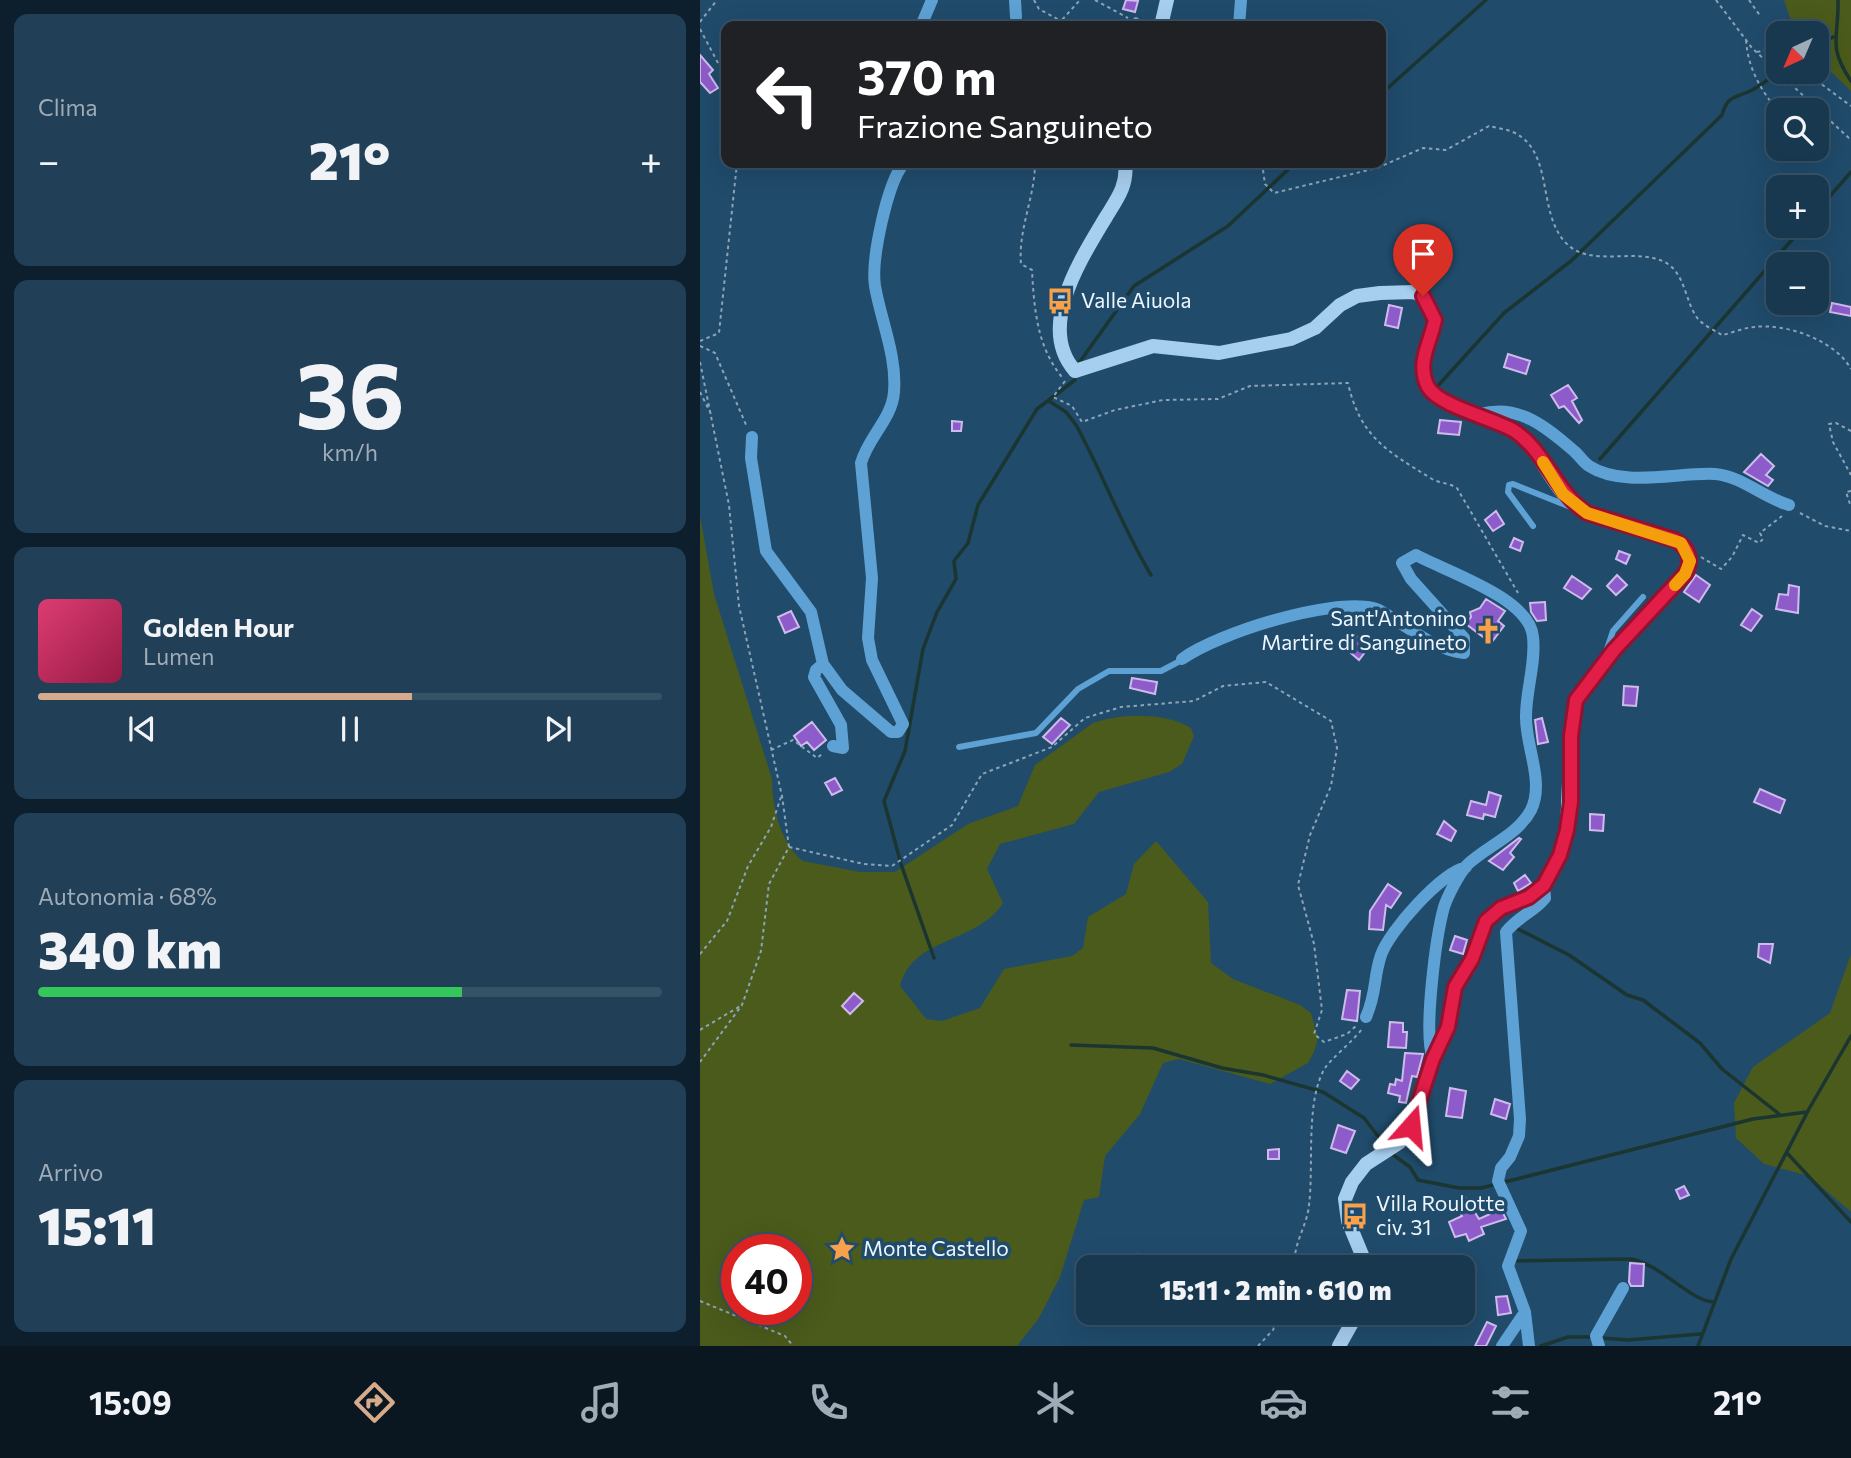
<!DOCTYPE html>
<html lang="it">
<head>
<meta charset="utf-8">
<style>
	body { margin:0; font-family:Commissioner,sans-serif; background:#213f57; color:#f1f3f6; height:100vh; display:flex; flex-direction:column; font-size:26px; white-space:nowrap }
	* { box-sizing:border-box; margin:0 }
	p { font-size:23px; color:#9facb7 }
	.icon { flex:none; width:38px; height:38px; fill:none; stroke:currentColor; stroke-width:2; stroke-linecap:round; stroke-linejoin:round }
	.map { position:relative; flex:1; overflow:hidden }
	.side { display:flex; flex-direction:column; gap:14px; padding:14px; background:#0d1f2c; width:700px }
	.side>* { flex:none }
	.top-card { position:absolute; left:21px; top:21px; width:665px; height:147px; border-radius:14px; box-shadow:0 7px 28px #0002,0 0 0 2px #365267; background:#202124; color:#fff; overflow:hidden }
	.needle { width:46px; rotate:224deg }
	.fabs { position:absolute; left:1066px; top:21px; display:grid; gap:14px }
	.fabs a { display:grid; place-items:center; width:63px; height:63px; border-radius:14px; background:#183850; box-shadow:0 7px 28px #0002,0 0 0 2px #365267; font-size:35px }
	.speed { position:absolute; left:21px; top:1234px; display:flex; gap:14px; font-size:35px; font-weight:700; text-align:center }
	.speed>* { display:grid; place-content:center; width:91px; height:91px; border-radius:50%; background:#183850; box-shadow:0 7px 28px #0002,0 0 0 2px #365267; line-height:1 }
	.speed .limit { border:10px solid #d22; background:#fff; color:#111 }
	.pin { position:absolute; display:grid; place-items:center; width:60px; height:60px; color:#fff; margin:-72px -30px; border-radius:50% 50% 50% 0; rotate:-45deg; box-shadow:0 0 7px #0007 }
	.pin .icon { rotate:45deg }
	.me { position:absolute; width:77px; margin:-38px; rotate:18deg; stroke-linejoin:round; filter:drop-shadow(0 0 5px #0008) }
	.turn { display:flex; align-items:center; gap:24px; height:147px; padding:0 21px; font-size:32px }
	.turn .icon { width:91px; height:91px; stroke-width:2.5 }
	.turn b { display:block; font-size:49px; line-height:60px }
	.big { font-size:52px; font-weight:800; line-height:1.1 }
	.side .widget { flex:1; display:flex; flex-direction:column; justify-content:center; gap:10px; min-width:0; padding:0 24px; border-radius:14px; background:#213f57 }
	.side .dial { align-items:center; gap:0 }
	.dial b { font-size:91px; line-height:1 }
	.song { display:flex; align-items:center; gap:21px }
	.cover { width:84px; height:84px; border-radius:10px; background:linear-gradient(135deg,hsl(340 70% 55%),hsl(340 70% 35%)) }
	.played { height:7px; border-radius:4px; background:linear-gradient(90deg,#d6ab8b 60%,#365267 60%) }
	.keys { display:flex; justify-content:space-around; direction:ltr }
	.heat { display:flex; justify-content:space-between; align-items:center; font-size:38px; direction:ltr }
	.charge { height:10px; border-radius:5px; background:linear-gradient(90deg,#34c759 68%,#365267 0) }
	.trip { position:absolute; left:376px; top:1255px; width:399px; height:70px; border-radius:14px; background:#183850; box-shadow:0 7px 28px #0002,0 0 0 2px #365267; font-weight:800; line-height:70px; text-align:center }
	.menu { display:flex; height:112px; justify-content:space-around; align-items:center; background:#0a1620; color:#9facb7 }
	.menu .icon { width:49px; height:49px }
	.menu .current { color:#d6ab8b }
	.menu b { font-size:32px; color:#f1f3f6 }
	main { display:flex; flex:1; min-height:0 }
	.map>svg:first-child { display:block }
	.green { fill:#4b5b1b; fill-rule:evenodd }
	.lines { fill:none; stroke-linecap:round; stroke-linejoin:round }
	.stream { stroke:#1b3531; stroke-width:3.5 }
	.building { fill:#8e5cca; stroke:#cebbec; stroke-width:2 }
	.path { stroke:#8ba4b8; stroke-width:2; stroke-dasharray:3.5 3.5; stroke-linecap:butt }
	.lane { stroke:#5ea1d4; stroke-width:6 }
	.street { stroke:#5ea1d4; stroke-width:12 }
	.secondary { stroke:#a6ceee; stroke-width:14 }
	.route-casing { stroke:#92132f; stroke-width:18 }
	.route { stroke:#e11d48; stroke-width:12 }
	.slow { stroke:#f59e0b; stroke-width:12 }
	.labels { text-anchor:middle; stroke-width:7; stroke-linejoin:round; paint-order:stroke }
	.poi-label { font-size:21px; fill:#edf6fe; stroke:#204b6b; text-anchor:start }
</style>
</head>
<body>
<main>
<section class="side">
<div class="widget"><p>Clima</p>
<div class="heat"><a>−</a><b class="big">21°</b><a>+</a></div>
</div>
<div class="widget dial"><b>36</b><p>km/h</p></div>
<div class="widget">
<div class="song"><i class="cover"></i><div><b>Golden Hour</b><p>Lumen</p></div></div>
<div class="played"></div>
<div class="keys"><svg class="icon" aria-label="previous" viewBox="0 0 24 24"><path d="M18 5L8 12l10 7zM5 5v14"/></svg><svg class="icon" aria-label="pause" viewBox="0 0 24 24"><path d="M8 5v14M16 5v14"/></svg><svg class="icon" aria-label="next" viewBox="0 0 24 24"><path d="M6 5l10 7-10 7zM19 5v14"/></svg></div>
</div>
<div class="widget"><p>Autonomia · 68%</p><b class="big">340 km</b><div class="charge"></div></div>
<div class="widget"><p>Arrivo</p><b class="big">15:11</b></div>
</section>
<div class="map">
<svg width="1151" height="1346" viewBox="0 0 1151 1346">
	<rect width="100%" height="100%" fill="#204b6b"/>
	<path class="green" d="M1084 0H1151V91L1117 58 1116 33H1095Z
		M0 516 14 594 72 779C72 806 80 843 103 861L160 872H195L268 824 318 806 335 765 393 723C421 713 465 712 491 728L494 736 482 764 469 772 399 792 374 824 300 844 287 869 303 903C277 944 213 936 200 986L226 1019 242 1021 280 1008 304 969 372 956 383 948 388 917 426 894 434 864 456 841 508 902 511 963 533 979 600 1005 611 1013 618 1039 614 1052 608 1063 570 1084 479 1059 463 1063 440 1114 405 1156 399 1197 384 1200 360 1277 339 1318 317 1346H0ZM37 1250H96V1309H37Z
		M1151 954V1212L1109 1176 1064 1164 1036 1138 1034 1103 1053 1067 1130 1013Z"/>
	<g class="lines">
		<path class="stream" d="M1138 0C1139 39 1127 45 1151 81
			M1116 47 1133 37
			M681 94 786 0
			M1116 212 1151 172
			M379 363 434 286 528 226 595 163
			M735 389 804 313 871 261 1022 115C1027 96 1035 98 1050 91 1060 87 1069 78 1079 72
			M349 401 366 412 376 425C403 474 422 527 451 575
			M900 459 1104 226
			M816 928 869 955 927 995 943 1000 1000 1043 1022 1069 1079 1114
			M234 958 201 864 184 801 205 751 223 649 237 612 256 579 254 561 268 543 278 505 337 409 375 380
			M371 1045 453 1048 522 1068 563 1075 623 1092 664 1118 685 1145
			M1087 1153 1151 1222
			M692 1154 710 1167 718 1180 759 1188H781L1053 1119 1107 1112
			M814 1261 931 1259C962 1265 990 1301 1014 1302
			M901 1338 928 1340 1000 1334
			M841 1346 868 1337H893
			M998 1346 1031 1259 1109 1109 1151 1036"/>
	</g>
	<path class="building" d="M426 0 438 1 435 12 423 9Z
		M0 55 13 70 9 74 18 88 10 93 0 82Z
		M1132 303 1151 307V316L1130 312Z
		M689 305 702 308 698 328 685 325Z
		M808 354 830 361 826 374 804 367Z
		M868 385 877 398 872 401 882 420 879 423 864 406 859 408 851 395Z
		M740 420 761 422 759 435 738 433Z
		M252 421 262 422 261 431H252Z
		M1061 454 1074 466 1066 475 1073 480 1068 486 1044 472Z
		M796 511 804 524 793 531 785 520Z
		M814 538 823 542 820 551 810 547Z
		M919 551 930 555 926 564 916 559Z
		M917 575 927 585 916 595 907 586Z
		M996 575 1010 585 999 602 984 592Z
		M872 576 891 589 882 599 864 588Z
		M1089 585 1099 587 1098 613 1076 609 1079 594 1088 595Z
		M786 599 805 611 798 621 804 626 791 643 766 624 771 617 770 612 780 608Z
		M845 602 846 620 837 621 831 612 830 603Z
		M1052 609 1062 616 1051 631 1041 625Z
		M91 611 99 627 85 633 78 617Z
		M655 635 669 647 659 660 645 648Z
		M432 678 457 682 455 694 430 688Z
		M924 686 938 687 936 706 923 705Z
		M361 718 370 725 352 744 343 737Z
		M842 718 848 742 838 744 835 720Z
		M112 722 126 740 114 750 107 742 101 746 94 736Z
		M135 778 142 790 132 795 125 783Z
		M1060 789 1085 800 1080 813 1054 802Z
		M789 792 801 796 795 817 784 814 783 819 767 815 771 801 786 805Z
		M890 814 904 815 903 831 890 830Z
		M744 821 756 831 751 841 737 834Z
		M819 838 821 839 810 853 814 857 803 870 789 861Z
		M825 875 831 883 818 891 814 883Z
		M688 884 701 893 691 908 686 905 683 930 669 929 670 911Z
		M755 936 767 940 763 954 750 950Z
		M1059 944H1073L1070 963 1058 957Z
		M647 990 660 991 657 1021 642 1019Z
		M154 993 163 1001 150 1014 142 1006Z
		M690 1022 703 1023V1032H707L706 1048 688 1047Z
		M705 1053 723 1054 717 1077 712 1076 706 1103 699 1102 700 1096 688 1093 690 1084 695 1085 696 1079 702 1081Z
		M647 1071 659 1080 651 1089 640 1081Z
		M750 1088 766 1091 762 1118 746 1116Z
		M795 1099 810 1104 806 1119 791 1114Z
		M638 1125 655 1131 646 1153 631 1148Z
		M579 1149V1159H568V1150Z
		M984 1186 989 1195 980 1199 976 1190Z
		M766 1198 779 1219 801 1209 806 1219 781 1227 784 1234 769 1241 766 1234 755 1237 749 1222 762 1216 756 1203Z
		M438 1254 446 1259 442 1267 432 1264Z
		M930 1263 944 1264 943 1286H931L929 1282Z
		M807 1296 811 1313 798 1315 796 1297Z
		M787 1322 796 1326 786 1346H775Z"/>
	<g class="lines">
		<path class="path" d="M334 0 339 9 361 21
			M395 0 428 18
			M1016 0 1052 48 1151 140
			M1049 0 1061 17
			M0 22 17 0
			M361 26V21L380 0
			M0 29 26 78
			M1046 40C1048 68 1060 89 1078 111
			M1057 52 1074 48 1078 51
			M1105 72 1151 106
			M335 163C335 197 318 229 321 264L332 270C334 308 337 347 362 377
			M562 163 565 184 574 193 677 168 723 148 746 150 789 126C797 128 807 129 815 133 854 153 837 211 865 242 890 270 938 245 968 264 986 276 986 306 999 320 1005 326 1015 331 1022 335 1032 333 1043 328 1054 327 1086 323 1135 340 1151 369
			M0 341 19 333 37 163
			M0 346 15 353 47 427
			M0 362 29 505 39 606 82 796 89 847 69 884 61 951 42 1005 0 1062
			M365 381 353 397 372 406 382 422 415 410 463 400 518 399 550 386 648 383C660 437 687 451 732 479 739 483 749 483 757 488L818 593
			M0 392 12 416
			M1151 431 1136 423 1129 424 1133 442 1151 475
			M1151 491 1146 492 1151 507
			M1100 513 1125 526 1151 531
			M1001 557 1021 569 1032 557 1043 535 1059 543 1063 539 1060 533 1082 516
			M71 750 93 740 117 758 122 754
			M89 847 164 864 192 866 252 825 282 774 352 747 385 718 421 707 494 701 523 686 566 682 631 721 637 748 631 786 610 835 598 885 614 944 622 1010 614 1034 624 1042 647 1034 656 1026
			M0 954 27 921 48 866 71 827 81 797
			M0 1030 42 1005
			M595 1267C592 1245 607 1227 609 1205 614 1167 605 1101 625 1068 631 1059 653 1041 662 1029
			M0 1301 85 1336 93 1346
			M558 1346 573 1330 580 1312"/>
		<path class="lane" d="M434 26 436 20
			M833 526 808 492 809 485 813 484 873 508
			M905 655 913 631 943 597
			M259 747 336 733 378 689 409 671H461L482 660"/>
		<path class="street" d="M315 0 316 17
			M221 26 232 0
			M539 26 541 0
			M780 414C819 404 845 426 874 451 879 455 883 462 889 466 923 488 978 472 1015 474 1041 476 1064 498 1089 505
			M52 437 51 458 66 551 111 612 123 664 142 690 191 732H198L203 724 172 660 168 638 172 578 161 463C168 437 192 419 194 392 197 356 181 321 175 286 171 260 187 183 204 163
			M482 659C518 633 630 598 673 608 679 609 687 615 692 618 716 632 736 650 764 653V638L711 579 702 563 716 555C747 572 830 598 833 637 836 663 826 690 826 716 825 745 845 782 831 810 818 835 787 846 767 865 759 874 748 895 744 907 736 936 723 1033 733 1059
			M123 664 116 670 114 677 141 725 143 748 133 746
			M666 1017C677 992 673 979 681 955 690 930 741 873 766 867
			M825 1312 829 1346
			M802 1346 825 1312 808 1266 821 1231 798 1181 801 1168 810 1157 819 1136 820 1119 806 932C817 917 834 912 845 898L844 885
			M899 1346 896 1336 923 1288"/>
		<path class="secondary" d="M461 26 467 0
			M425 163C428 185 417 199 406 217 381 259 336 327 375 371L453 346 519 353 591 339 615 328 640 305 657 296 680 293 714 292 723 296 735 320C730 344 716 363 728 387 741 409 795 415 817 433 845 455 854 497 887 513 912 525 977 532 989 554L985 574 914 650 876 700 871 736 867 830 853 870 844 885 829 897 801 908 786 921 777 948 755 987 748 1027 733 1059 711 1126 700 1142 666 1164 652 1182 645 1199 648 1221 667 1267
			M639 1346 658 1312"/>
	</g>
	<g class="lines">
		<g class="route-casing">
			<path id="route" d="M711 1126 733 1059 748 1027 755 987 772 959 786 921 801 908 829 897 844 885 860 855 867 830 871 802V736L876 700 914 650 985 574C993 560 989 548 975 540L887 513C855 492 845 450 813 430 792 418 739 406 728 387 716 363 730 344 735 320L723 296"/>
		</g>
		<use href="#route" class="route"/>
		<path class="slow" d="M843 462 863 494 887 513 981 543 990 561 985 574 975 585"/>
	</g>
	<defs>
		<g id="bus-bare" transform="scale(2.1)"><path d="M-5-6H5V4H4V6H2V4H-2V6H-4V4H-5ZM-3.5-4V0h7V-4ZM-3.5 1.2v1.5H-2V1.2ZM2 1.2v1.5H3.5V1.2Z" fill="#f8a14a" stroke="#204b6b" stroke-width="2.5" paint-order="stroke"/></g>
		<g id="church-bare" transform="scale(2.1)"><path d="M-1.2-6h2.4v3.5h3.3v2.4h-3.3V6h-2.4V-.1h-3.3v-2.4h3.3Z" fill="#f8a14a" stroke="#204b6b" stroke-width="2.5" paint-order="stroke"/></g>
		<g id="sight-bare" transform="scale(2.1)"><path d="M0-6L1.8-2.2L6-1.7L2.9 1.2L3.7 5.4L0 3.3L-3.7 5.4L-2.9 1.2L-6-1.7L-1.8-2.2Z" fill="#f8a14a" stroke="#204b6b" stroke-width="2.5" paint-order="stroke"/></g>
	</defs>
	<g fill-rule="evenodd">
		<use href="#bus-bare" x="360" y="301"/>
		<use href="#church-bare" x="788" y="631"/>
		<use href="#bus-bare" x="655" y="1216"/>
		<use href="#sight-bare" x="142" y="1249"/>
	</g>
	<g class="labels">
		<g class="poi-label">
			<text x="381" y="308">Valle Aiuola</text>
			<text x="767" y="626" text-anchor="end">Sant'Antonino<tspan x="767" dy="24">Martire di Sanguineto</tspan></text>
			<text x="676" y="1211">Villa Roulotte<tspan x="676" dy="24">civ. 31</tspan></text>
			<text x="163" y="1256">Monte Castello</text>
		</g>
	</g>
</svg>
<div class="fabs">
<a><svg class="needle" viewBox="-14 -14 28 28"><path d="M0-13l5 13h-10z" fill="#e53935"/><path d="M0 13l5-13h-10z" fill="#9facb7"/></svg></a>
<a><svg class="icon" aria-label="search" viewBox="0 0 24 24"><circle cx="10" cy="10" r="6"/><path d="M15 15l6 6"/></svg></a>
<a>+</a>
<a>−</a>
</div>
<div class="speed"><div class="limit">40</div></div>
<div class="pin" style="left:723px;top:296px;background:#d93025"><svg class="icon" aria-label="arrive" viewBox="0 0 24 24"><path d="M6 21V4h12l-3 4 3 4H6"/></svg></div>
<svg class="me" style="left:711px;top:1126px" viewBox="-20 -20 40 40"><path d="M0-17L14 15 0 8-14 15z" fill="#e11d48" stroke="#fff" stroke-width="4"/></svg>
<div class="trip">15:11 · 2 min · 610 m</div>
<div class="top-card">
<div class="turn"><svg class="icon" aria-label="left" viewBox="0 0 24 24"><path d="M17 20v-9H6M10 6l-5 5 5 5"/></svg><div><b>370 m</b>Frazione Sanguineto</div></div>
</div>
</div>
</main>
<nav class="menu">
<b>15:09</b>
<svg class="icon current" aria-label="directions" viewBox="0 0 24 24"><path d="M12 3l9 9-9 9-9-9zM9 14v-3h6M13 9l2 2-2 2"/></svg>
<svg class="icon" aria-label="music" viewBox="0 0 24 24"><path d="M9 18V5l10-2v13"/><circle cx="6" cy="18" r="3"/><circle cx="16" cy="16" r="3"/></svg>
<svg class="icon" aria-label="phone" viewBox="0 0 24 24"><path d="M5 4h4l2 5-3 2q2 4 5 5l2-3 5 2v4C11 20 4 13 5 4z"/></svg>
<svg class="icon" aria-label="climate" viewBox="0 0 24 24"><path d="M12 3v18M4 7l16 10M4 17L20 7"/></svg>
<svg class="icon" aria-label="car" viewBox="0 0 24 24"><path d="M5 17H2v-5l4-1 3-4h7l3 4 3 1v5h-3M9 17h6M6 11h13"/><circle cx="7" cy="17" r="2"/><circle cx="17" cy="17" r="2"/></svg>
<svg class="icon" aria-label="filters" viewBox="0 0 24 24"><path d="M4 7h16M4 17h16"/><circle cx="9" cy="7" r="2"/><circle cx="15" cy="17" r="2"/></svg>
<b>21°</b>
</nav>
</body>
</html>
